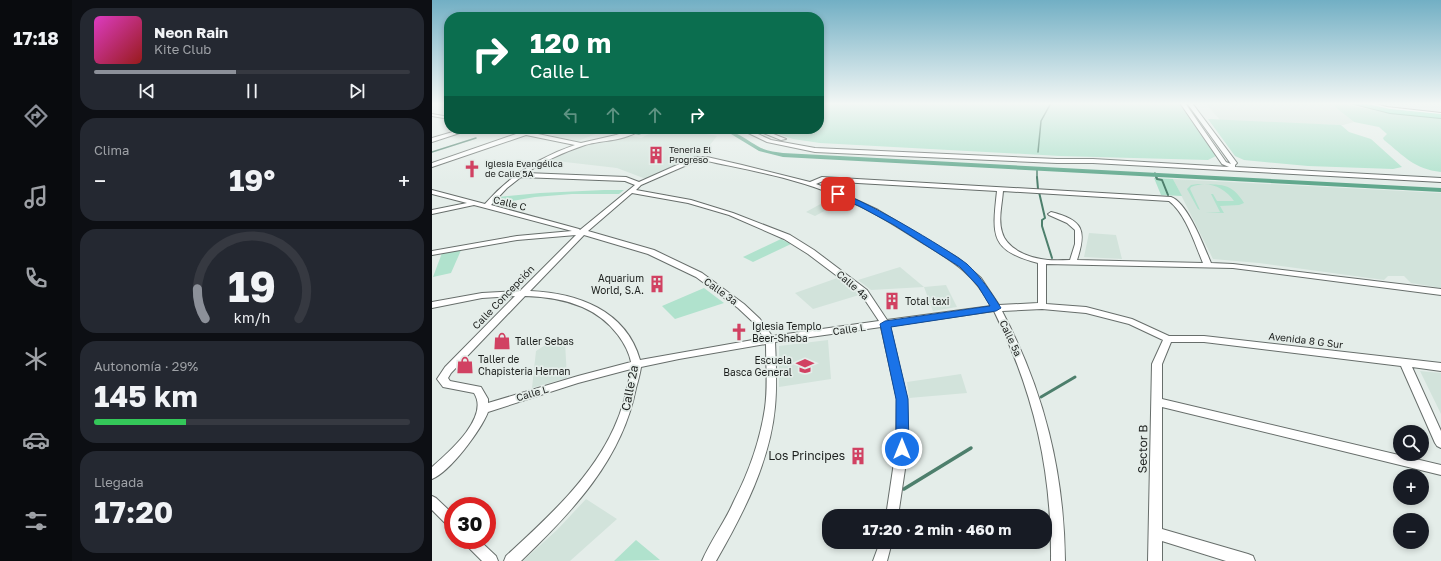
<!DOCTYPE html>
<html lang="es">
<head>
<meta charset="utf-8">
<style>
	body { margin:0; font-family:"Golos Text",sans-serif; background:#242831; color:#f1f3f6; height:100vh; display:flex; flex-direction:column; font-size:15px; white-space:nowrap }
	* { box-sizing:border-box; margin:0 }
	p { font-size:13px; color:#9ea1a6 }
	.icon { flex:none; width:22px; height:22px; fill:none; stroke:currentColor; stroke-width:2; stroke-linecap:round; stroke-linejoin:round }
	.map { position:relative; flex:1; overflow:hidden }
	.panel { display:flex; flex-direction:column; gap:8px; padding:8px; background:#0d0f14; width:360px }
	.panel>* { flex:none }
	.banner { position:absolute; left:12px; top:12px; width:380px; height:122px; border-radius:16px; box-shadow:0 2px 6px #0003; background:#0b6e4f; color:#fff; overflow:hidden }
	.fabs { position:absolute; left:961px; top:425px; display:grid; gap:8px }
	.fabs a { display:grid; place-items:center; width:36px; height:36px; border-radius:50%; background:#171b24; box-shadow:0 2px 6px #0003; font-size:20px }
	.speed { position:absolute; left:12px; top:497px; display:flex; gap:8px; font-size:20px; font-weight:700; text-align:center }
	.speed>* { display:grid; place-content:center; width:52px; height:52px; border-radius:50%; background:#171b24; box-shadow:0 2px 6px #0003; line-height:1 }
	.speed .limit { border:6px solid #d22; background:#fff; color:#111 }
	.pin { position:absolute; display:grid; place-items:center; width:34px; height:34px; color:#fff; margin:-17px; border-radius:8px; box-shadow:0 2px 6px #0006 }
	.me { position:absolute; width:44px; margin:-22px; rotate:0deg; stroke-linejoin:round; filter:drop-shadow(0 0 3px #0008) }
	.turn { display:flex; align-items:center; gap:14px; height:84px; padding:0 20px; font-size:18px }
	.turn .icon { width:52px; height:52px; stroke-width:2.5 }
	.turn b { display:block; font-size:28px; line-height:34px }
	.lanes { display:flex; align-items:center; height:38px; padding:0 20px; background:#0003; justify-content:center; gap:20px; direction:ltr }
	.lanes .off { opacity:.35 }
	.big { font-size:30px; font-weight:700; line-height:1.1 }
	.panel .widget { flex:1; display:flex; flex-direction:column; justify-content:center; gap:6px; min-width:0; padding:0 14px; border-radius:16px; background:#242831 }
	.panel .dial { align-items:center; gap:0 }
	.dial svg { height:104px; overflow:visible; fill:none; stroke:#363941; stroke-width:7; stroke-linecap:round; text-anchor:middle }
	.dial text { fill:#f1f3f6; stroke:none }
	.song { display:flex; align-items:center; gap:12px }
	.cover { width:48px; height:48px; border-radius:6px; background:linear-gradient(135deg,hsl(310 70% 55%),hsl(0 70% 35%)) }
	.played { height:4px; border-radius:2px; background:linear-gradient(90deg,#8c9099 45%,#363941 45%) }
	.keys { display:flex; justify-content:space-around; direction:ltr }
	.heat { display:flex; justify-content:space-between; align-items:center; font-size:22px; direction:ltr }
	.charge { height:6px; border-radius:3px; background:linear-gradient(90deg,#34c759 29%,#363941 0) }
	.trip { position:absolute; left:390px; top:509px; width:230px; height:40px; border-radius:16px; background:#171b24; box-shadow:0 2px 6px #0003; font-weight:700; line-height:40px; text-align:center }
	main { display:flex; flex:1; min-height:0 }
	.menu { display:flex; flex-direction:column; width:72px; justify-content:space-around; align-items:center; background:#090b0e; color:#9ea1a6 }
	.menu .icon { width:28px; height:28px }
	.menu .active { color:#8c9099 }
	.menu b { font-size:18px; color:#f1f3f6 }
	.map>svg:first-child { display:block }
	.built { fill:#d2e3db }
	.green { fill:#b0e2cd }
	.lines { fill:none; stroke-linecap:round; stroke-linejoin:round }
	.stream-far3 { stroke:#4d7f6c; stroke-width:1.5 }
	.stream-far2 { stroke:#4d7f6c; stroke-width:2 }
	.stream-far1 { stroke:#4d7f6c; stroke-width:3 }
	.stream { stroke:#4d7f6c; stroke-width:3.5 }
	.canal { fill:#61a88d; fill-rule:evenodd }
	.minor-casing { stroke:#676e6b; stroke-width:2 }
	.highway-casing { stroke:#5da388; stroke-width:2 }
	.minor { fill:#fff; fill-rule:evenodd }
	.highway { fill:#80e9c1; fill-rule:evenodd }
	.route { fill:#1a73e8; stroke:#114b97 }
	.labels { text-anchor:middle; stroke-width:3.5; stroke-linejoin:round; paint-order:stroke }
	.far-poi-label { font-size:9px; fill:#1d201e; stroke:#e4ede9; text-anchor:start }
	.street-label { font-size:10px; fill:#1d201e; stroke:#e4ede9 }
	.poi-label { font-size:10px; fill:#1d201e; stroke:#e4ede9; text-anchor:start }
	.near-street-label { font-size:12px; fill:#1d201e; stroke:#e4ede9 }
	.near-poi-label { font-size:12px; fill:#1d201e; stroke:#e4ede9; text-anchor:end }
</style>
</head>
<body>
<main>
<nav class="menu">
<b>17:18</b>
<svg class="icon active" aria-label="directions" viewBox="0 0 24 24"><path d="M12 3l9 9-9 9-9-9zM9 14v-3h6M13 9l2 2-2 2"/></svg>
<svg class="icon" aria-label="music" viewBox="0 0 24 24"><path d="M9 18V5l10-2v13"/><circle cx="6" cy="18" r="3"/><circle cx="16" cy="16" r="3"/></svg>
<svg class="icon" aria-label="phone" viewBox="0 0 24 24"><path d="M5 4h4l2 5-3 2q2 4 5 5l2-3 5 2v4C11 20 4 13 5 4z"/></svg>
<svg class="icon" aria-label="climate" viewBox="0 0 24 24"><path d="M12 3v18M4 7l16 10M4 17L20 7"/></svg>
<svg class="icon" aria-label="car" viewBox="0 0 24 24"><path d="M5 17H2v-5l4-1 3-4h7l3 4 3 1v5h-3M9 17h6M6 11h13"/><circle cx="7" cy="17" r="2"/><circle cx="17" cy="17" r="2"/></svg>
<svg class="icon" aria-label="filters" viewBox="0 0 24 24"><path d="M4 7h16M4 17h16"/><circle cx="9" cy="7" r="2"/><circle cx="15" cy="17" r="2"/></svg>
</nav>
<section class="panel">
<div class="widget">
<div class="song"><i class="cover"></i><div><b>Neon Rain</b><p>Kite Club</p></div></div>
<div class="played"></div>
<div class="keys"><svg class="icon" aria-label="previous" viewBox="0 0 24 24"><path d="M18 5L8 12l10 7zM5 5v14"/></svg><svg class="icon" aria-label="pause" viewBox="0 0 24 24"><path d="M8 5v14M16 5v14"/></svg><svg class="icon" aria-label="next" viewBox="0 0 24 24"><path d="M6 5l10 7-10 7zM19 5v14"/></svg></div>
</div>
<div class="widget"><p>Clima</p>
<div class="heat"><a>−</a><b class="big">19°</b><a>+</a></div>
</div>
<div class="widget dial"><svg viewBox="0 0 100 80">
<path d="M14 69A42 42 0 1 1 86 69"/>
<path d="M14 69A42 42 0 0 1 8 46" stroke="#8c9099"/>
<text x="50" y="56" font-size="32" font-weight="700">19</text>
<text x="50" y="72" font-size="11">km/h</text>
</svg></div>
<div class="widget"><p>Autonomía · 29%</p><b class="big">145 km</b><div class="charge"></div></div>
<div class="widget"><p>Llegada</p><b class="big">17:20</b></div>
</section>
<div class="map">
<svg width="1009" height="561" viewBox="0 0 1009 561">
	<rect width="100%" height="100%" fill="#e4ede9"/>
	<path class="built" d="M773 103H898L922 122 911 125 789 121Z
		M138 129H176L146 141 119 136Z
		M227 129H246L285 136 271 154 214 179 185 168 116 160 147 147 200 136 209 138Z
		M741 179 1009 193V288L979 283 972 276H956L952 280 827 263 781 259Z
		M403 196 413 200 383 216 374 212Z
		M657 233 684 235 690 259 652 257Z
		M468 267 492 287 514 285 525 307 501 311 492 287 439 290 426 280Z
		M408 277 427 295 381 309 363 293Z
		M126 337 133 342 135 378 100 388 104 351Z
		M396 340 399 379 347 387V346Z
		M988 371 1009 373V414Z
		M529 374 535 393 477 398 475 382Z
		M154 499 185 519 138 561H91L126 529Z"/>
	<path class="green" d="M387 103H746L752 107 784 156 776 160 628 156 388 143 361 139 331 129H387Z
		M898 103H908L955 113 1009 117V172C982 169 972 156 952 140L951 138 955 134 947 127 922 122Z
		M776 119 909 125 917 132 939 139 970 167 961 169 876 166 812 160 803 156Z
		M722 178 741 179 750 196 729 195Z
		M766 184C789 185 799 182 812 203L807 205 788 206 792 213 773 212H788L779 194H781L785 201H802C792 187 776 180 759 187L758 189 768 210 766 209 755 189 759 185Z
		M172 190H192L187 194H140L103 197 69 203 64 202 66 197 108 193Z
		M349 239 359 244 321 262 311 257Z
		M30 248 19 273 1 277 10 253Z
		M272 288 292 303 243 319 230 306Z
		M204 540 228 560 182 561Z"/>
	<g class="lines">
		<path class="stream-far3" d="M182 129 193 132
			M0 152 44 138
			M606 152 609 121 619 103
			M605 169V178
			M723 173 725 178"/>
		<path class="stream-far2" d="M605 177 606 189
			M724 177 725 179 730 180 736 195
			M607 192 613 218 610 220V226L620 258"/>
		<path class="stream-far1" d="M609 397 643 377"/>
		<path class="stream" d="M472 489 539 448"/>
		<path class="canal" d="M212 129H219L207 135 202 134Z
			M279 129C305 129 309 137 329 148 336 151 344 152 351 153L1009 188V192L351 157 327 151 299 134Z"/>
		<g class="minor-casing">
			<path id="minor" d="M748 103H753L794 162 799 164 755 103H760L805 163 803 165V167L1009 178V182L661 163H625L383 152 335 142 308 129H315L339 140 383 148 625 159H661L797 167 790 164Z
				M930 103H940L955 107 1009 113V115L955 109Z
				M0 114 17 117V119L0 116Z
				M31 129H40L0 142V138Z
				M72 129H82L149 143 184 135 203 129H210C194 141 171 140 153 145 132 152 112 161 94 173L194 177 207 182 263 157H275L310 165 378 182 390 177 739 197C756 203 772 247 779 263L801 264 1009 289V295L801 268 614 264V304L654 307 700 319 737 336H772L1009 363V371L980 367 1009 431V448L1005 446 1003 443 969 366 772 342H739L730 364V399L1009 465V475L730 407V529L816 554 821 556 823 561H794L730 541V561H716L720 364 731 340 697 324 654 313 610 309 570 311C612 391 632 471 633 561H619C620 471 602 392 562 311L458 326 475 399 476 449 466 516H454L464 449 465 399 449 327 343 342C344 364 345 385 343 407 338 462 311 514 284 561H270C279 540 293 522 302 501 317 472 328 441 333 408 336 387 334 365 334 344L247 359 209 367C208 374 206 381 204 388 190 460 140 512 89 561H72L74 556C114 519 159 479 182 428 190 411 196 388 199 369L146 383 56 412C49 430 18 472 0 479V467C17 452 58 417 42 393L11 387 5 379 13 367 83 296 50 298 0 308V302L50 293 88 291 144 235 85 240 0 255V251L85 236 140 231 42 205 0 214V210L35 203 0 194V190L53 204C77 176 108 157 143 145L94 135 0 167V163L87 133ZM264 161H275C321 171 369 179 412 199 439 210 464 226 489 242 520 261 541 272 559 306L455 320 435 290 382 250 358 235 301 213 259 200 204 190 209 185ZM89 177 193 181 203 185 148 230 147 229 59 205 75 188ZM391 181 565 191C560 236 558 250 606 263V303L567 305 549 278 526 258 446 210 416 196 384 184ZM571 191 737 201C754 214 763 244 771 263L645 260C655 230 651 220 619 212L616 214 617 215 635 223 643 230V244L638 260C629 260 618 261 609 259 595 257 574 248 570 232 566 219 570 205 571 191ZM200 193 256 203 297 215 352 239 376 254 429 294 447 321 340 336 328 319 312 304 270 273 222 250 156 231ZM152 235 216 254 264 277 306 308 322 323 332 338 208 360C194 310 145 293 98 291ZM93 296C128 297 164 305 186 335 192 343 197 352 199 362L146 376 56 403V399L49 387 18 381 16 378 19 373Z
				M321 129H329L354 139 349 140Z
				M0 496 4 498 21 514V529L17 527 0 510Z
				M32 540H47L64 556 66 561H50L33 544Z
				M448 542H460L455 561H441Z"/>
		</g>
		<g class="highway-casing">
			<path id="highway" d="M918 103H931L958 109 1009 114V118L958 113Z"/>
		</g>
		<use href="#minor" class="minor"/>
		<use href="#highway" class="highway"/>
	</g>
	<linearGradient id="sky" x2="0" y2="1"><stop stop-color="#72afc4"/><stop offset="0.57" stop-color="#f3f7f5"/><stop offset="1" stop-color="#f3f7f5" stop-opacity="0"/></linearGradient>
	<rect width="1009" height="182" fill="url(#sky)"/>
	<path class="route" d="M403 193C418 190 520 252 535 264 549 277 559 292 569 308L564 311 459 327 476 399 477 449 475 453 470 455 466 453 464 449V399L448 324 453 321 558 306 546 286 528 267 462 225 427 206 403 196Z"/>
	<defs>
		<g id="building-bare" transform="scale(1.38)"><path d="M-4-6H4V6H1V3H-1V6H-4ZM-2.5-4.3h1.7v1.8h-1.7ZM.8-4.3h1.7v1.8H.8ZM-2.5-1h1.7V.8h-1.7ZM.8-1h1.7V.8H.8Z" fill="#d14162" stroke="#e4ede9" stroke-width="2.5" paint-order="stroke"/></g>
		<g id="church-bare" transform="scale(1.38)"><path d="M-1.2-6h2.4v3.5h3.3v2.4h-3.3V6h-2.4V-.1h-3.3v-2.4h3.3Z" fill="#d14162" stroke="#e4ede9" stroke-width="2.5" paint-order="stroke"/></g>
		<g id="shop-bare" transform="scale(1.38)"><path d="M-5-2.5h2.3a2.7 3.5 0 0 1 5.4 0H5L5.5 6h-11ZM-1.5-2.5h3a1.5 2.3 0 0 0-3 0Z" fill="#d14162" stroke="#e4ede9" stroke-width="2.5" paint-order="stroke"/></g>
		<g id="school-bare" transform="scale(1.38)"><path d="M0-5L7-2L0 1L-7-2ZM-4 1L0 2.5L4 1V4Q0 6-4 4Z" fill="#d14162" stroke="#e4ede9" stroke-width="2.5" paint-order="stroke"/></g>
	</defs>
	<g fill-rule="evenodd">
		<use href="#building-bare" x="224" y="155"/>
		<use href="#church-bare" x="40" y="169"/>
		<use href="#building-bare" x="225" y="284"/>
		<use href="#building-bare" x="460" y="301"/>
		<use href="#church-bare" x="307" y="332"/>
		<use href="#shop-bare" x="70" y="341"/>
		<use href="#shop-bare" x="33" y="365"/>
		<use href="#school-bare" x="373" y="366"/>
		<use href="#building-bare" x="426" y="456"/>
	</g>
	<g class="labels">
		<g class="far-poi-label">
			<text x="237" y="153">Teneria El<tspan x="237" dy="10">Progreso</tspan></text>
			<text x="53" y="167">Iglesia Evangélica<tspan x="53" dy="10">de Calle 5A</tspan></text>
		</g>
		<g class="street-label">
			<text transform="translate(78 203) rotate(14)" y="4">Calle C</text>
			<text transform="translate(421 285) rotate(41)" y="4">Calle 4a</text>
			<text transform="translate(289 291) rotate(36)" y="4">Calle 3a</text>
			<text transform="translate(71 297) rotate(-46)" y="4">Calle Concepción</text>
			<text transform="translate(417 329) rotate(-8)" y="4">Calle L</text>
			<text transform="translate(579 338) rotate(65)" y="4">Calle 5a</text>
			<text transform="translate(874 340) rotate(7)" y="4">Avenida 8 G Sur</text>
			<text transform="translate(100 393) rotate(-17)" y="4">Calle L</text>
		</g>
		<g class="poi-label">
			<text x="212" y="282" text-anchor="end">Aquarium<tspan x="212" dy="12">World, S.A.</tspan></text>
			<text x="473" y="305">Total taxi</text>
			<text x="320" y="330">Iglesia Templo<tspan x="320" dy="12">Beer-Sheba</tspan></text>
			<text x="83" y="345">Taller Sebas</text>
			<text x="46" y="363">Taller de<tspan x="46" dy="12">Chapisteria Hernan</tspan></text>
			<text x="360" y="364" text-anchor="end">Escuela<tspan x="360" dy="12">Basca General</tspan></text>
		</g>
		<g class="near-street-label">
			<text transform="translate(198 388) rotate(-79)" y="4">Calle 2a</text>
			<text transform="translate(711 449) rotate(-89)" y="4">Sector B</text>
		</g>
		<g class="near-poi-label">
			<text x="413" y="460">Los Principes</text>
		</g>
	</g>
</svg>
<div class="fabs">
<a><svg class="icon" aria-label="search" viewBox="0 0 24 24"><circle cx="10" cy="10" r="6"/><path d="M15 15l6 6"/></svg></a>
<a>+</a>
<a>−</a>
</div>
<div class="speed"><div class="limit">30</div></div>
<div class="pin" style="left:406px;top:194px;background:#d93025"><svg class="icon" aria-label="arrive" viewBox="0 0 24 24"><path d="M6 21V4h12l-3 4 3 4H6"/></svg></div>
<svg class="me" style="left:470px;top:449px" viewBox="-20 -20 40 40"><circle r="17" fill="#1a73e8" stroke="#fff" stroke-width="3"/><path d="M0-11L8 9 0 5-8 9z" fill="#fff"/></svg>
<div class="trip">17:20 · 2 min · 460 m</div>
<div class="banner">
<div class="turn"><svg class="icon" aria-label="right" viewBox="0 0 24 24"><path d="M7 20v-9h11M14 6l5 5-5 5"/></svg><div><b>120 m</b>Calle L</div></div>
<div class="lanes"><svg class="icon off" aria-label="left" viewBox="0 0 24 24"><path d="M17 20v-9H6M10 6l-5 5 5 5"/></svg><svg class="icon off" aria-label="ahead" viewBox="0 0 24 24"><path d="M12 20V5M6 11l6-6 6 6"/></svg><svg class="icon off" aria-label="ahead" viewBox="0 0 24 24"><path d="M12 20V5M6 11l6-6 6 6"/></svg><svg class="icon" aria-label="right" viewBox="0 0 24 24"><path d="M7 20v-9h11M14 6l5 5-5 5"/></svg></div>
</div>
</div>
</main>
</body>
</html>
